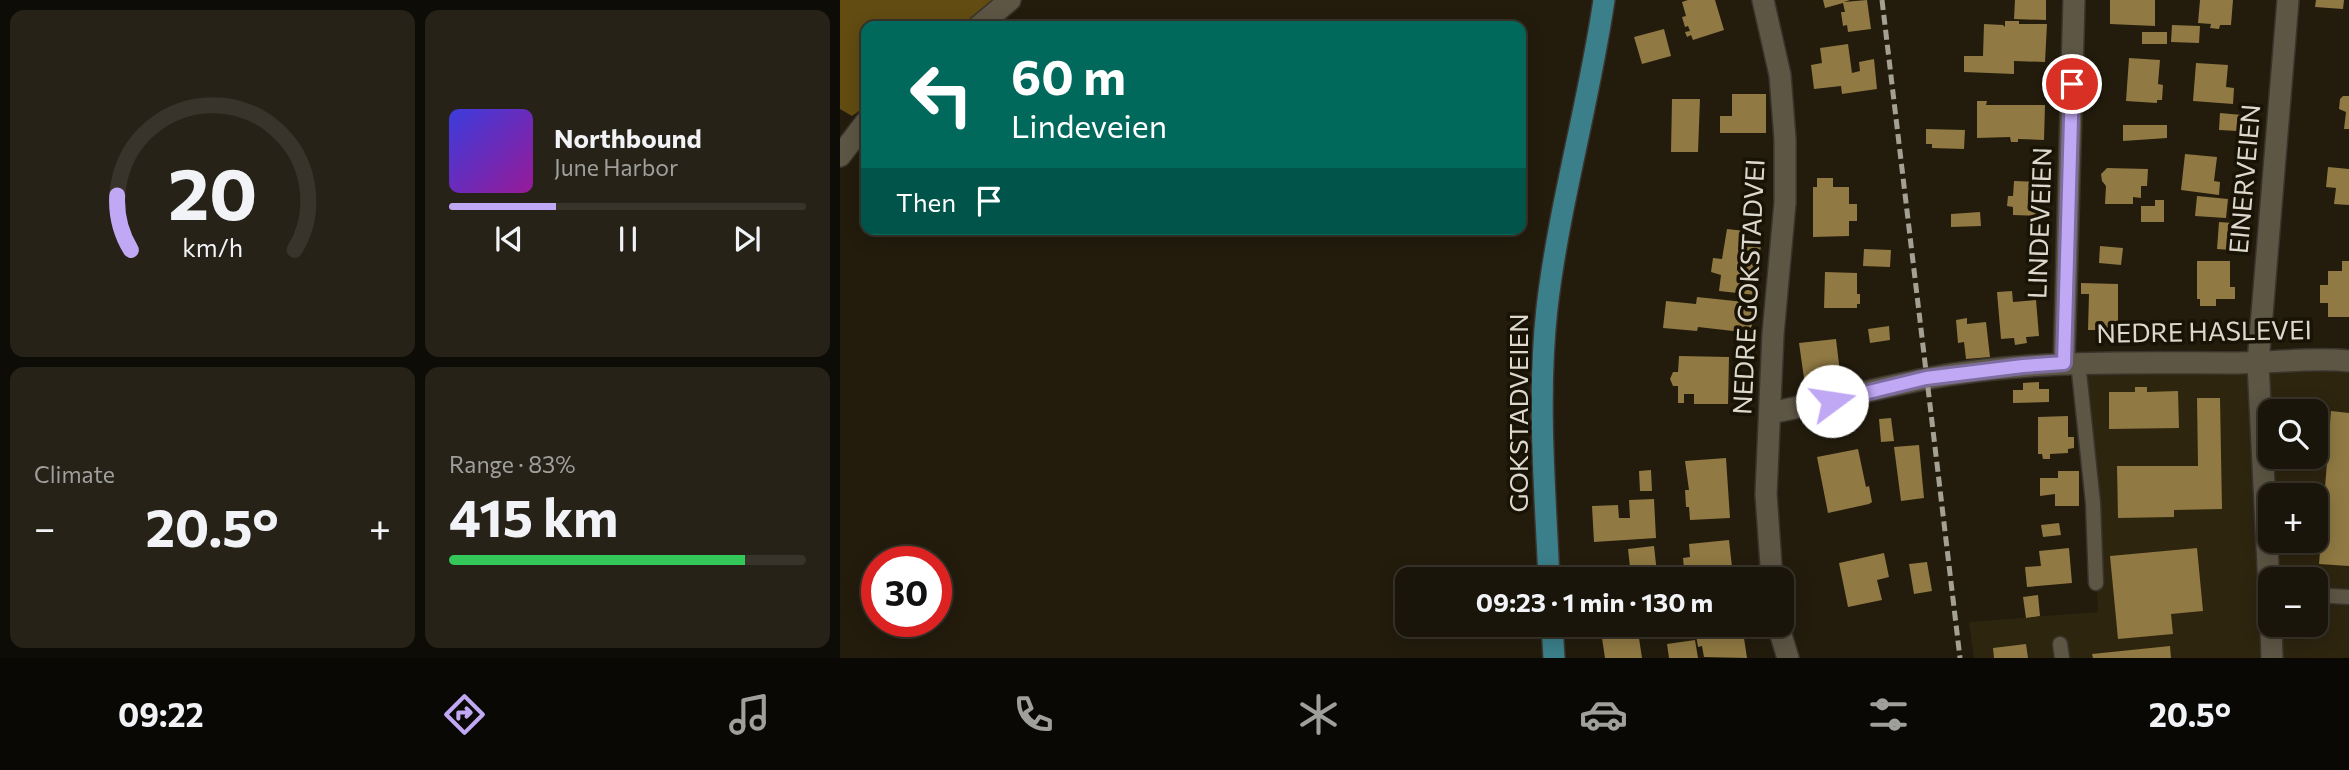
<!DOCTYPE html>
<html lang="en">
<head>
<meta charset="utf-8">
<style>
	body { margin:0; font-family:Commissioner,sans-serif; background:#272218; color:#f1f3f6; height:100vh; display:flex; flex-direction:column; font-size:26px; white-space:nowrap }
	* { box-sizing:border-box; margin:0 }
	p { font-size:23px; color:#9f9f9c }
	.icon { flex:none; width:38px; height:38px; fill:none; stroke:currentColor; stroke-width:2; stroke-linecap:round; stroke-linejoin:round }
	.map { position:relative; flex:1; overflow:hidden }
	.details { display:flex; flex-direction:column; gap:10px; padding:10px; background:#0e0c06; width:840px }
	.details>* { flex:none }
	.guide { position:absolute; left:21px; top:21px; width:665px; height:214px; border-radius:14px; box-shadow:0 4px 18px #0003,0 0 0 2px #38342b; background:#00695c; color:#fff; overflow:hidden }
	.buttons { position:absolute; left:1418px; top:399px; display:grid; gap:14px }
	.buttons a { display:grid; place-items:center; width:70px; height:70px; border-radius:14px; background:#1a150a; box-shadow:0 4px 18px #0003,0 0 0 2px #38342b; font-size:35px }
	.speed { position:absolute; left:21px; top:546px; display:flex; gap:14px; font-size:35px; font-weight:700; text-align:center }
	.speed>* { display:grid; place-content:center; width:91px; height:91px; border-radius:50%; background:#1a150a; box-shadow:0 4px 18px #0003,0 0 0 2px #38342b; line-height:1 }
	.speed .limit { border:10px solid #d22; background:#fff; color:#111 }
	.pin { position:absolute; display:grid; place-items:center; width:60px; height:60px; color:#fff; margin:-30px; border:4px solid #fff; border-radius:50%; box-shadow:0 2px 7px #0007 }
	.me { position:absolute; width:77px; margin:-38px; rotate:76deg; stroke-linejoin:round; filter:drop-shadow(0 0 5px #0008) }
	.turn { display:flex; align-items:center; gap:24px; height:147px; padding:0 35px; font-size:32px }
	.turn .icon { width:91px; height:91px; stroke-width:2.5 }
	.turn b { display:block; font-size:49px; line-height:60px }
	.then { display:flex; align-items:center; height:66px; padding:0 35px; background:#0003; gap:14px; font-size:26px }
	.big { font-size:52px; font-weight:700; line-height:1.1 }
	.details .widget { flex:1; display:flex; flex-direction:column; justify-content:center; gap:10px; min-width:0; padding:0 24px; border-radius:14px; background:#272218 }
	.details .dial { align-items:center; gap:0 }
	.dial svg { height:182px; overflow:visible; fill:none; stroke:#38342b; stroke-width:7; stroke-linecap:round; text-anchor:middle }
	.dial text { fill:#f1f3f6; stroke:none }
	.song { display:flex; align-items:center; gap:21px }
	.cover { width:84px; height:84px; border-radius:10px; background:linear-gradient(135deg,hsl(240 70% 55%),hsl(300 70% 35%)) }
	.played { height:7px; border-radius:4px; background:linear-gradient(90deg,#c0a8f4 30%,#38342b 30%) }
	.keys { display:flex; justify-content:space-around; direction:ltr }
	.heat { display:flex; justify-content:space-between; align-items:center; font-size:38px; direction:ltr }
	.charge { height:10px; border-radius:5px; background:linear-gradient(90deg,#34c759 83%,#38342b 0) }
	.details .tiles { flex:1; display:grid; gap:10px; grid-template-columns:repeat(2,1fr) }
	.trip { position:absolute; left:555px; top:567px; width:399px; height:70px; border-radius:14px; background:#1a150a; box-shadow:0 4px 18px #0003,0 0 0 2px #38342b; font-weight:700; line-height:70px; text-align:center }
	.menu { display:flex; height:112px; justify-content:space-around; align-items:center; background:#0a0804; color:#9f9f9c }
	.menu .icon { width:49px; height:49px }
	.menu .on { color:#c0a8f4 }
	.menu b { font-size:32px; color:#f1f3f6 }
	main { display:flex; flex:1; min-height:0 }
	.map>svg:first-child { display:block }
	.built { fill:#2e250f; fill-rule:evenodd }
	.forest { fill:#624c12 }
	.building { fill:#907942 }
	.lines { fill:none; stroke-linecap:round; stroke-linejoin:round }
	.service-casing { stroke:#3a342d; stroke-width:17 }
	.minor-casing { stroke:#3a342d; stroke-width:24 }
	.primary-casing { stroke:#3a342d; stroke-width:24 }
	.service { stroke:#5d5645; stroke-width:14 }
	.minor { stroke:#5d5645; stroke-width:21 }
	.primary { stroke:#3b7f8a; stroke-width:21 }
	.rail { stroke:#a5a094; stroke-width:5; stroke-dasharray:10 5; stroke-linecap:butt }
	.route-casing { stroke:#7d6d9f; stroke-width:18 }
	.route { stroke:#c0a8f4; stroke-width:12 }
	.labels { text-anchor:middle; stroke-width:7; stroke-linejoin:round; paint-order:stroke }
	.street-label { font-size:26px; fill:#dcd8ce; stroke:#191305 }
</style>
</head>
<body>
<main>
<section class="details">
<div class="tiles">
<div class="widget dial"><svg viewBox="0 0 100 80">
<path d="M14 69A42 42 0 1 1 86 69"/>
<path d="M14 69A42 42 0 0 1 8 45" stroke="#c0a8f4"/>
<text x="50" y="56" font-size="32" font-weight="700">20</text>
<text x="50" y="72" font-size="11">km/h</text>
</svg></div>
<div class="widget">
<div class="song"><i class="cover"></i><div><b>Northbound</b><p>June Harbor</p></div></div>
<div class="played"></div>
<div class="keys"><svg class="icon" aria-label="previous" viewBox="0 0 24 24"><path d="M18 5L8 12l10 7zM5 5v14"/></svg><svg class="icon" aria-label="pause" viewBox="0 0 24 24"><path d="M8 5v14M16 5v14"/></svg><svg class="icon" aria-label="next" viewBox="0 0 24 24"><path d="M6 5l10 7-10 7zM19 5v14"/></svg></div>
</div>
<div class="widget"><p>Climate</p>
<div class="heat"><a>−</a><b class="big">20.5°</b><a>+</a></div>
</div>
<div class="widget"><p>Range · 83%</p><b class="big">415 km</b><div class="charge"></div></div>
</div>
</section>
<div class="map">
<svg width="1509" height="658" viewBox="0 0 1509 658">
	<rect width="100%" height="100%" fill="#231c0d"/>
	<path class="built" d="M1245 365 1509 367V658H1134L1129 622 1258 612ZM1430 411H1475V457H1430ZM1430 495H1475V541H1430ZM1430 579H1475V625H1430Z"/>
	<path class="forest" d="M0 0H170L139 26H26V106L12 116 0 109Z"/>
	<path class="building" d="M848 0H875L884 30 853 40 851 35 847 37 845 32 850 31 848 26 845 27 842 17 846 16 842 2Z
		M983 0H1010L1004 2 1027 0 1031 29 1008 32 1007 25 1003 26 1001 12H1005L1003 3 985 8Z
		M1175 0H1206V20L1174 19Z
		M1270 0H1315V26L1270 24Z
		M1360 0H1393L1391 25H1380L1379 29 1370 28 1371 24 1358 23Z
		M1476 0H1504L1503 9 1475 7Z
		M1165 21H1179V24H1207L1205 62 1174 61V74L1124 72V56H1143L1144 24 1163 25 1165 27Z
		M1332 25 1360 26 1359 43 1331 42Z
		M824 29 831 56 802 64 794 37Z
		M1302 32H1327V44H1302Z
		M1008 44 1012 73 1020 71 1019 62 1034 59 1037 89 1002 94 1001 86 974 89 971 65 982 63 980 48Z
		M1289 58 1320 60 1318 84 1323 85 1322 100H1317V103L1286 101Z
		M1356 63 1388 65 1386 87 1394 88 1393 104 1353 101Z
		M892 94H926V133H880V116H892Z
		M1503 96H1509V129H1504L1506 112 1499 109 1500 99Z
		M832 99H860L858 152H831Z
		M1137 101H1147L1146 105H1205L1204 140 1178 139V142H1171L1170 137 1137 138Z
		M1380 113 1413 116 1411 136 1397 135 1398 131 1379 130Z
		M1283 125H1327V138L1283 141Z
		M1086 129 1125 130 1124 149 1092 148V144H1086Z
		M1345 154 1377 157 1374 181 1380 182 1379 195 1341 190Z
		M1488 167 1509 169V205L1494 204 1496 188 1486 187Z
		M1267 168 1308 169 1307 186H1301V198L1293 197V204H1265L1266 186 1262 181 1261 174Z
		M977 178H993V187H1009V204H1017V221H1009V236L973 237V187H977Z
		M1174 181 1203 182 1202 216 1173 215V207L1167 206 1168 196H1173Z
		M1357 196 1388 199 1386 218 1355 216Z
		M1315 200H1324V222H1301V206H1315Z
		M1140 212 1141 226 1111 227V214Z
		M1379 222 1406 224 1404 251 1377 249Z
		M887 229 905 231 904 242 921 244 916 295 879 291 881 275 871 272 873 258 882 259Z
		M1260 246 1283 248 1281 265 1259 263Z
		M1024 249 1051 250 1050 267 1023 266Z
		M1357 261H1390V287H1395V299H1376V306H1360V299H1357Z
		M1502 261H1509V317H1488V303H1480V285H1488V271H1502Z
		M985 272 1017 273V294H1020V304H1017V308H984Z
		M1241 283 1278 284V331H1271V335H1263V330H1248L1249 294H1241Z
		M1172 291 1173 302 1196 300 1199 336 1186 337 1187 343 1175 345 1174 338 1161 339 1157 292Z
		M857 297 914 303 911 333 858 327 857 331 823 328 826 301 856 304Z
		M1127 318V324L1146 322 1150 357 1126 359 1124 342 1118 343 1116 320Z
		M1049 326 1050 340 1030 343 1028 329Z
		M996 339 1001 381 965 385 959 343Z
		M839 356 889 357 888 404H854V394H844V403H838V386H833L830 379 833 372H838Z
		M1199 382V389H1209V402L1173 403V390H1183V383Z
		M1295 387H1307V392L1338 391 1339 428 1269 429V392H1295Z
		M1357 398H1380L1382 509 1334 510V517L1278 518 1277 466H1358Z
		M1491 411 1509 413V566L1479 564Z
		M1228 416V437H1234V448L1228 449V453L1210 454V459H1203L1202 454H1198V417Z
		M1051 418 1054 441 1041 442 1039 419Z
		M1079 445 1084 498 1061 501 1054 447Z
		M1018 449 1026 487 1029 486 1032 502 1029 504 988 513 977 457Z
		M886 458 890 518 850 520 849 507H846L845 490H849L845 461Z
		M811 470 812 491H800L799 471Z
		M1218 471H1239V506H1215V494L1200 496V478H1218Z
		M814 499 816 538 754 542 752 506 778 505 779 518H790L789 500Z
		M1219 523 1221 535 1203 537 1201 525Z
		M889 540 893 576 845 579 843 558 850 557 849 544Z
		M814 546 817 573 791 576 788 549Z
		M1229 548 1232 583 1187 587 1185 567 1201 566 1199 551Z
		M1357 548 1363 611 1331 614 1333 634 1278 639 1270 556Z
		M1044 553 1049 577 1037 580 1042 600 1008 607 999 563Z
		M1087 562 1092 591 1074 594 1069 564Z
		M1198 595 1200 616 1186 618 1183 597Z
		M760 625H797L802 658H765Z
		M864 625H902L907 658 864 657 862 646 858 647 856 635 865 633Z
		M855 640 858 658H829L827 644Z
		M1186 644 1188 658H1154L1153 648Z
		M1330 646 1331 658H1253L1252 654Z"/>
	<g class="lines">
		<g class="service-casing">
			<path id="service" d="M1238 362 1253 503 1256 583
				M1475 595 1509 597
				M1220 644 1222 658"/>
		</g>
		<g class="minor-casing">
			<path id="minor" d="M923 0 940 75 945 139V203L933 334 926 494 932 579
				M139 26 170 0
				M0 156 26 122
				M1224 363 1234 0
				M930 413C982 403 1033 389 1085 379 1188 359 1294 363 1398 363 1435 363 1472 357 1509 361
				M1430 607 1418 363 1448 0
				M938 625 948 658
				M1431 625 1432 658"/>
		</g>
		<g class="primary-casing">
			<path id="primary" d="M709 579C705 489 697 398 707 308 719 205 749 103 764 0
				M712 625 714 658"/>
		</g>
		<use href="#service" class="service"/>
		<use href="#minor" class="minor"/>
		<use href="#primary" class="primary"/>
		<path class="rail" d="M1042 0 1120 658"/>
	</g>
	<g class="lines">
		<g class="route-casing">
			<path id="route" d="M992 401 1086 378 1183 366 1224 363 1232 84"/>
		</g>
		<use href="#route" class="route"/>
	</g>
	<g class="labels">
		<g class="street-label">
			<text transform="translate(1405 179) rotate(-85)" y="9">EINERVEIEN</text>
			<text transform="translate(1200 223) rotate(-88)" y="9">LINDEVEIEN</text>
			<text transform="translate(909 287) rotate(-87)" y="9">NEDRE GOKSTADVEI</text>
			<text transform="translate(1364 332) rotate(-1)" y="9">NEDRE HASLEVEI</text>
			<text transform="translate(679 413) rotate(-90)" y="9">GOKSTADVEIEN</text>
		</g>
	</g>
</svg>
<div class="buttons">
<a><svg class="icon" aria-label="search" viewBox="0 0 24 24"><circle cx="10" cy="10" r="6"/><path d="M15 15l6 6"/></svg></a>
<a>+</a>
<a>−</a>
</div>
<div class="speed"><div class="limit">30</div></div>
<div class="pin" style="left:1232px;top:84px;background:#d93025"><svg class="icon" aria-label="arrive" viewBox="0 0 24 24"><path d="M6 21V4h12l-3 4 3 4H6"/></svg></div>
<svg class="me" style="left:992px;top:401px" viewBox="-20 -20 40 40"><circle r="19" fill="#fff"/><path d="M0-13L10 11 0 6-10 11z" fill="#c0a8f4"/></svg>
<div class="trip">09:23 · 1 min · 130 m</div>
<div class="guide">
<div class="turn"><svg class="icon" aria-label="left" viewBox="0 0 24 24"><path d="M17 20v-9H6M10 6l-5 5 5 5"/></svg><div><b>60 m</b>Lindeveien</div></div>
<div class="then">Then<svg class="icon" aria-label="arrive" viewBox="0 0 24 24"><path d="M6 21V4h12l-3 4 3 4H6"/></svg></div>
</div>
</div>
</main>
<nav class="menu">
<b>09:22</b>
<svg class="icon on" aria-label="directions" viewBox="0 0 24 24"><path d="M12 3l9 9-9 9-9-9zM9 14v-3h6M13 9l2 2-2 2"/></svg>
<svg class="icon" aria-label="music" viewBox="0 0 24 24"><path d="M9 18V5l10-2v13"/><circle cx="6" cy="18" r="3"/><circle cx="16" cy="16" r="3"/></svg>
<svg class="icon" aria-label="phone" viewBox="0 0 24 24"><path d="M5 4h4l2 5-3 2q2 4 5 5l2-3 5 2v4C11 20 4 13 5 4z"/></svg>
<svg class="icon" aria-label="climate" viewBox="0 0 24 24"><path d="M12 3v18M4 7l16 10M4 17L20 7"/></svg>
<svg class="icon" aria-label="car" viewBox="0 0 24 24"><path d="M5 17H2v-5l4-1 3-4h7l3 4 3 1v5h-3M9 17h6M6 11h13"/><circle cx="7" cy="17" r="2"/><circle cx="17" cy="17" r="2"/></svg>
<svg class="icon" aria-label="filters" viewBox="0 0 24 24"><path d="M4 7h16M4 17h16"/><circle cx="9" cy="7" r="2"/><circle cx="15" cy="17" r="2"/></svg>
<b>20.5°</b>
</nav>
</body>
</html>
